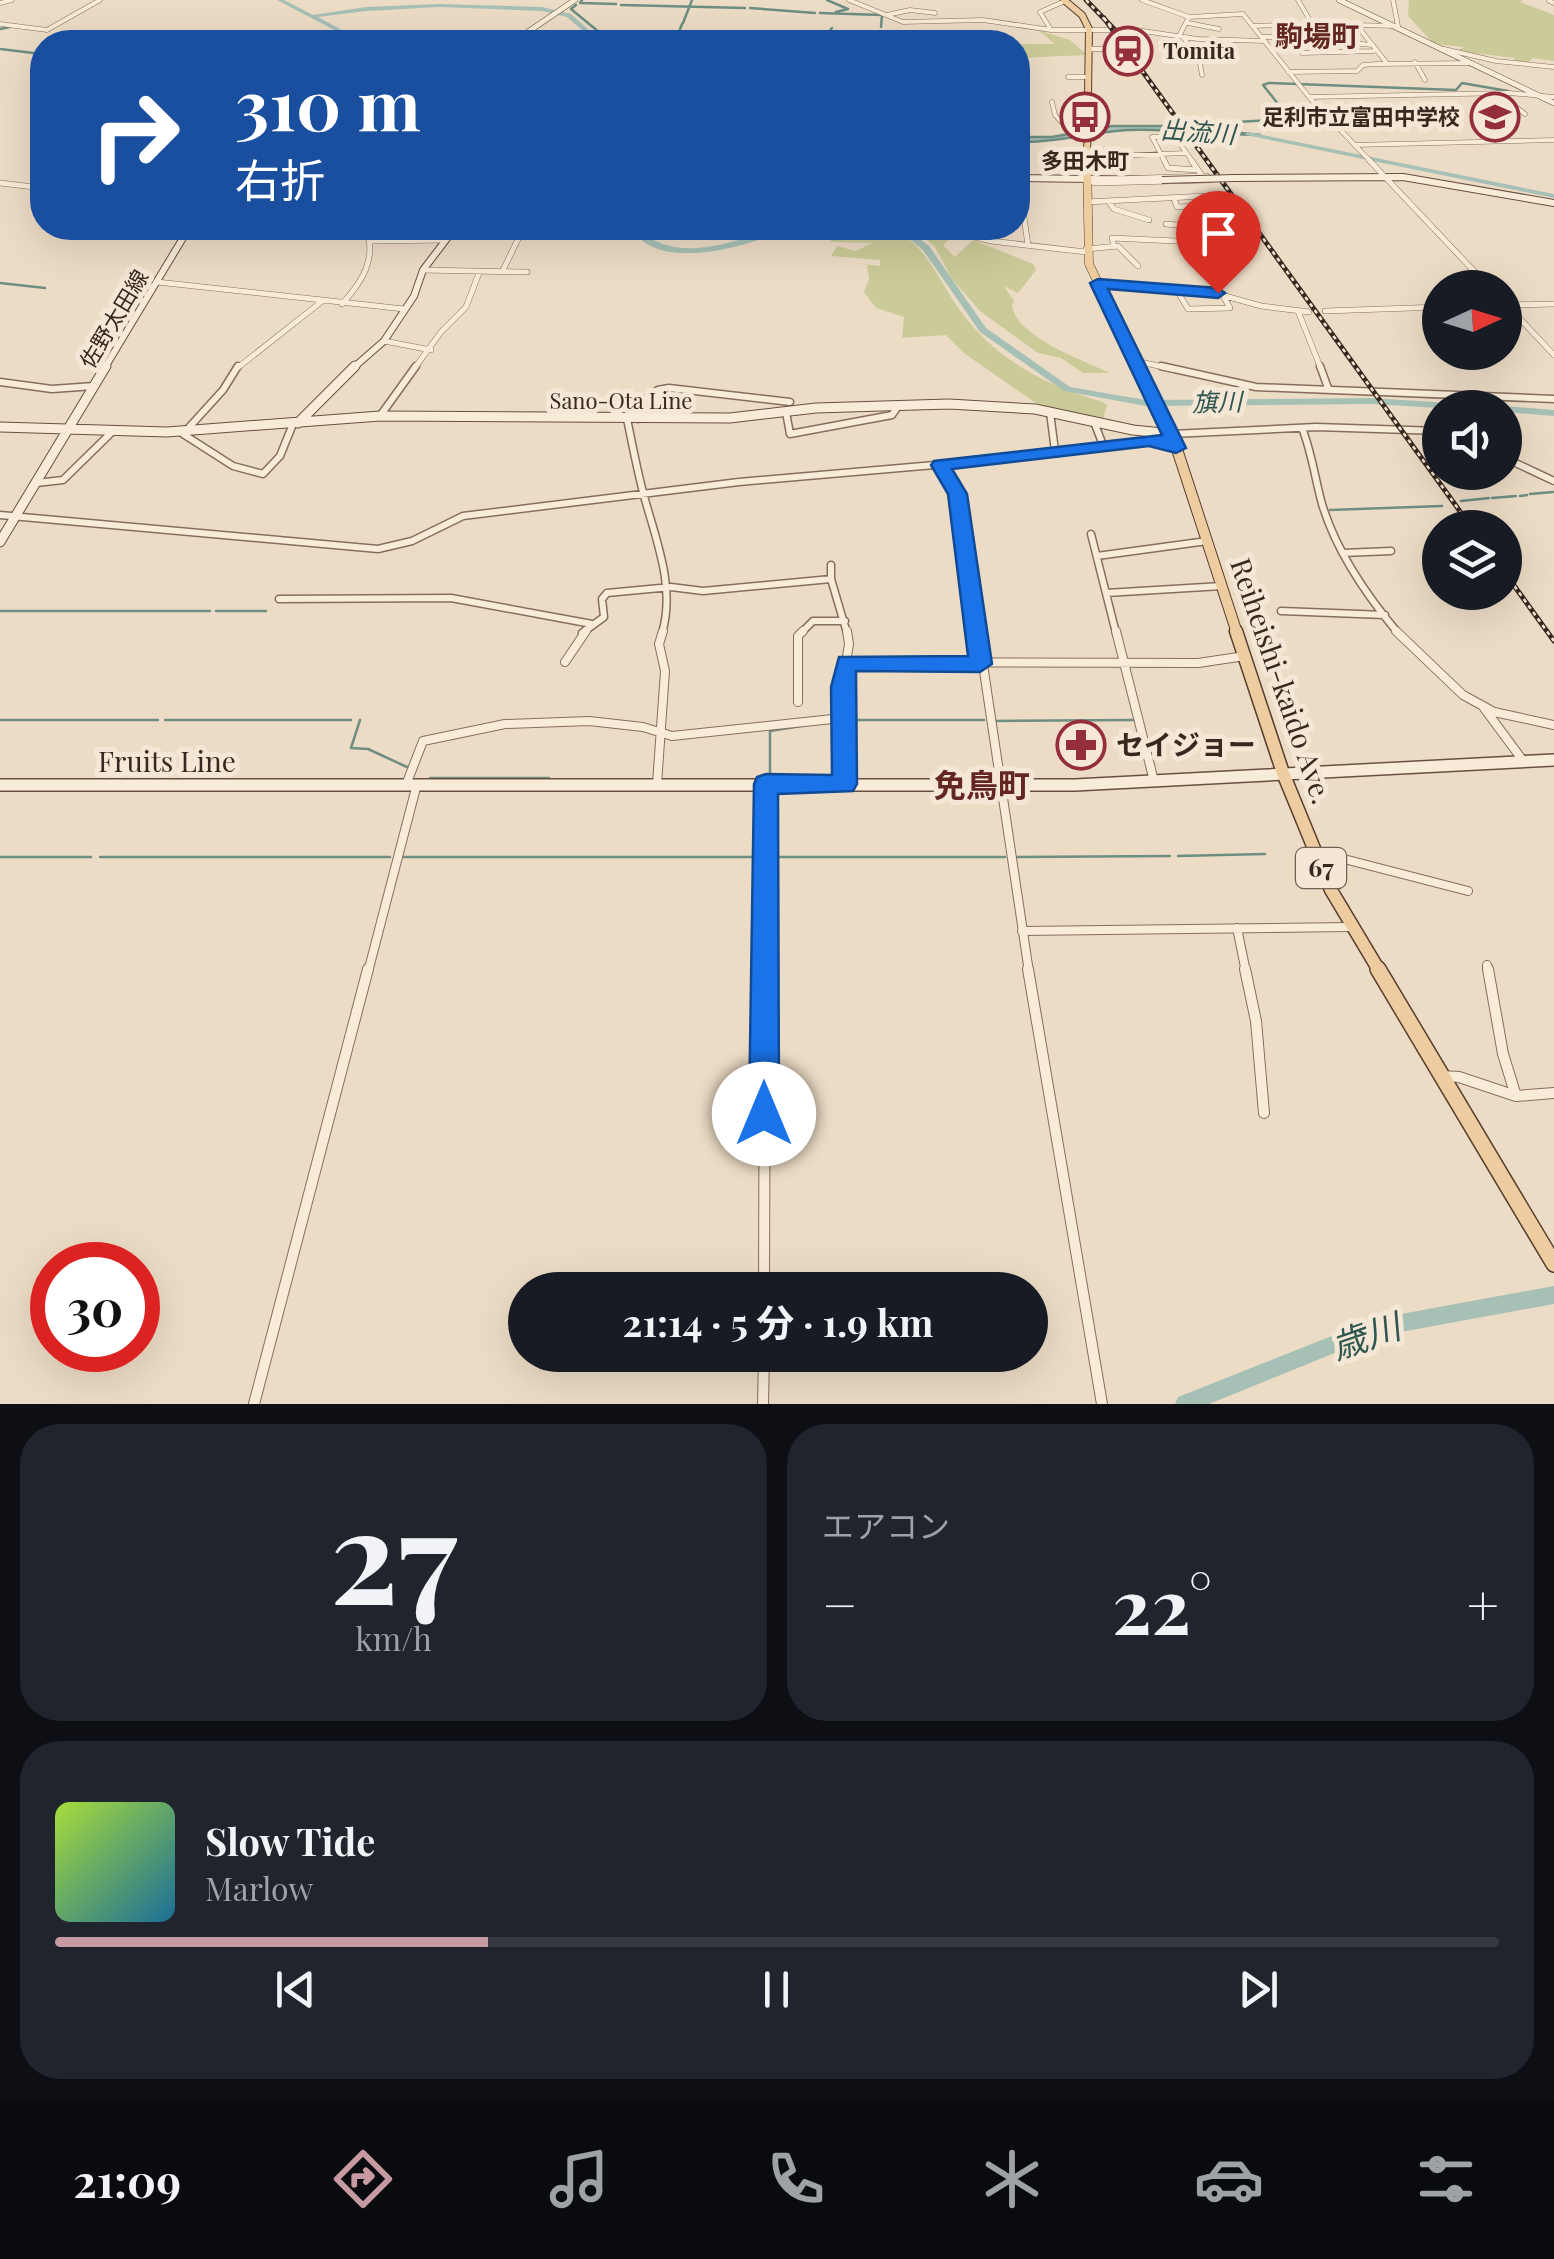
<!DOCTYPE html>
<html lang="ja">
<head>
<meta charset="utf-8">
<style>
	body { margin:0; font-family:"Playfair Display","Noto Sans JP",serif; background:#20242c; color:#f1f3f6; height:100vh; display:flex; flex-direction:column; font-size:38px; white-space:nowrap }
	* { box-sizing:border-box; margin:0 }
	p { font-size:32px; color:#9ea1a6 }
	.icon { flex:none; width:55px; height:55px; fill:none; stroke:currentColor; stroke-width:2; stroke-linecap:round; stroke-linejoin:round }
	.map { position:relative; height:1404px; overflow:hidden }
	.details { display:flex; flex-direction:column; gap:20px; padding:20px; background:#0d0f14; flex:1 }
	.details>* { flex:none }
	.hud { position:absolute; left:30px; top:30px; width:1000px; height:210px; border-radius:40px; box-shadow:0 10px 40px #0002; background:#1a4fa0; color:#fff; overflow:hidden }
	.needle { width:65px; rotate:86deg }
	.fabs { position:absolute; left:1422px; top:270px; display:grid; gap:20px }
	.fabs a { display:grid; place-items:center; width:100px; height:100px; border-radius:50%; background:#171b24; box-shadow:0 10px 40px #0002; font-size:50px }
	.speed { position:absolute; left:30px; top:1242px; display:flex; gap:20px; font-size:50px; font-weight:700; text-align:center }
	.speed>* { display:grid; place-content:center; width:130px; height:130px; border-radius:50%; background:#171b24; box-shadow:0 10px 40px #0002; line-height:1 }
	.speed .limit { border:15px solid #d22; background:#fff; color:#111 }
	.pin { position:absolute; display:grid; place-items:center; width:85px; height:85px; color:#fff; margin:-102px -42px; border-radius:50% 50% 50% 0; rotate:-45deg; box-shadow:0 0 10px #0007 }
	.pin .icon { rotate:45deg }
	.me { position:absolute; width:110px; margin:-55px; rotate:0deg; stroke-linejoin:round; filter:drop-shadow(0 0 8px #0008) }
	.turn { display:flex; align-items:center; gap:35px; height:210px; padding:0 40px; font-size:45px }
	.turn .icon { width:130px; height:130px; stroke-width:2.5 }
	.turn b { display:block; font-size:70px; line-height:85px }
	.big { font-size:75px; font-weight:700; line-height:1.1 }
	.details .card { flex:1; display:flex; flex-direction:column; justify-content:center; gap:15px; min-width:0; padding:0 35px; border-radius:40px; background:#20242c }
	.details .dial { align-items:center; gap:0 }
	.dial b { font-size:130px; line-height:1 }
	.song { display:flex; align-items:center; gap:30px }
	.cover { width:120px; height:120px; border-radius:15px; background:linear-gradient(135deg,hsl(80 70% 55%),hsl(200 70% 35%)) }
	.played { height:10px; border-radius:5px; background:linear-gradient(90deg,#c79aa2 30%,#363941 30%) }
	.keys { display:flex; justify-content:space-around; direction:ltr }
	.heat { display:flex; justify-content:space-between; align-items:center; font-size:55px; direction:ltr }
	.details .tiles { flex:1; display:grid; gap:20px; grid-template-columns:1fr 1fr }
	.card:last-child { grid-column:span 2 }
	.trip { position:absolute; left:508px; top:1272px; width:540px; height:100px; border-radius:50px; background:#171b24; box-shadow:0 10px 40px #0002; font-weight:700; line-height:100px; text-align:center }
	.dock { display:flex; height:160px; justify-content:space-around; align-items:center; background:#090b0e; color:#9ea1a6 }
	.dock .icon { width:70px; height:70px }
	.dock .current { color:#c79aa2 }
	.dock b { font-size:45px; color:#f1f3f6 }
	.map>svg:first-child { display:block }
	.green { fill:#cbcb99 }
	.water { fill:#a7c0b6; stroke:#6e8e82; stroke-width:2.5 }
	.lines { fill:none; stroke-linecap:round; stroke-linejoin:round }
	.stream-far1 { stroke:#6e8e82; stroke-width:2.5 }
	.stream { stroke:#6e8e82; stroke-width:4 }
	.river { fill:#a7c0b6; fill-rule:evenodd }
	.street-far4-casing { stroke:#876e5c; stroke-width:5 }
	.street-far3-casing { stroke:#876e5c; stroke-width:6 }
	.street-far2-casing { stroke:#876e5c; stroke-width:9 }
	.street-far1-casing { stroke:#876e5c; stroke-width:10 }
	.street-casing { stroke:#876e5c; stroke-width:12 }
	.secondary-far3-casing { stroke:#694f3f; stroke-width:6 }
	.secondary-far2-casing { stroke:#694f3f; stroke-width:8 }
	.secondary-far1-casing { stroke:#694f3f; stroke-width:11 }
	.secondary-casing { stroke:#694f3f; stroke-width:14 }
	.primary-far4-casing { stroke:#553d30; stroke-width:8 }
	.primary-far3-casing { stroke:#553d30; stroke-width:9 }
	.primary-far2-casing { stroke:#553d30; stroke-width:12 }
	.primary-far1-casing { stroke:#553d30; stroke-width:15 }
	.primary-casing { stroke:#553d30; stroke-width:18 }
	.street-far4 { stroke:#f8ebd8; stroke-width:4 }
	.street-far3 { stroke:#f8ebd8; stroke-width:5 }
	.street-far2 { stroke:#f8ebd8; stroke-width:6 }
	.street-far1 { stroke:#f8ebd8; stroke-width:8 }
	.street { stroke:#f8ebd8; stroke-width:10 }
	.secondary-far3 { stroke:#f8ebd8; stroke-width:5 }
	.secondary-far2 { stroke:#f8ebd8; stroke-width:6 }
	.secondary-far1 { stroke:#f8ebd8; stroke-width:9 }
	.secondary { stroke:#f8ebd8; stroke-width:11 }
	.primary-far4 { stroke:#eecc9f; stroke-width:6 }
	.primary-far3 { stroke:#eecc9f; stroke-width:8 }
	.primary-far2 { stroke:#eecc9f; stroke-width:10 }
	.primary-far1 { stroke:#eecc9f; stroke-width:12 }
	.primary { stroke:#eecc9f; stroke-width:15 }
	.rail-casing { stroke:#38281f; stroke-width:5 }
	.rail { stroke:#f4e7d5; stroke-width:2.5; stroke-dasharray:4; stroke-linecap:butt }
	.secondary-bridge-casing { stroke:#694f3f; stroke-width:8; stroke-linecap:butt }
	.secondary-bridge { stroke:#f8ebd8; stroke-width:6 }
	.route { fill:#1a73e8; stroke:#114b97; stroke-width:2.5 }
	.labels { text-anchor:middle; stroke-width:10; stroke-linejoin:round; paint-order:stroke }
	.far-poi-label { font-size:22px; font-weight:bold; fill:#38281f; stroke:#f4e7d5; text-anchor:start }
	.far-street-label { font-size:22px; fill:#38281f; stroke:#f4e7d5 }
	.far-water-label { font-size:25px; font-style:italic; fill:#2f5750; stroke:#f4e7d5 }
	.shield { fill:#f4e7d5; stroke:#706156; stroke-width:2.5 }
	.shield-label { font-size:25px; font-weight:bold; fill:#38281f }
	.far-quarter-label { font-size:28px; font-weight:bold; fill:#632620; stroke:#f4e7d5 }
	.street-label { font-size:28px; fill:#38281f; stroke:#f4e7d5 }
	.poi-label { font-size:28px; font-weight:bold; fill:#38281f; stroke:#f4e7d5; text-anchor:start }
	.quarter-label { font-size:32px; font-weight:bold; fill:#632620; stroke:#f4e7d5 }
	.near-water-label { font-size:35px; font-style:italic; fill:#2f5750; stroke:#f4e7d5 }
</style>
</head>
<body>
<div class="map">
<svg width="1554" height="1404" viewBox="0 0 1554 1404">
	<rect width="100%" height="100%" fill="#eddcc5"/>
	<path class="green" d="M1409 0H1523L1520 2 1554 15V61L1533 58 1528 63 1514 62 1515 58 1456 51 1464 47 1434 44 1408 16Z
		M1038 30 1070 40 1087 55 1018 58V44H1055Z
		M824 228C844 228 876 222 894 230 923 243 937 275 953 300 988 355 1042 385 1103 402L1107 405 1103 420 1043 408 965 354 946 335 902 338 904 317 876 308 864 292 869 279 867 265 852 263 880 266V260L831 256 837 246 856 251 872 243 830 242 833 235Z
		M914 228 956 234 943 245 955 257 973 240 1033 264 1036 270 1018 293 1004 286 1014 301 1012 306C1018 338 1083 360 1110 373H1083L1061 358 1038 353 981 312 952 279 935 247Z"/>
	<path class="water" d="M1112 126H1169L1261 135C1217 135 1173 128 1128 130 1090 132 1056 143 1018 142V137H1052Z"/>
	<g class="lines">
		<path class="stream-far1" d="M582 0 580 3 616 4
			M827 0 848 9 836 12
			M576 5 571 9 611 42
			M621 5 745 8
			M750 8 815 13
			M820 13 882 15 881 27
			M683 23 692 0
			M0 29 10 27
			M633 40 703 42
			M676 40 682 24
			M819 42 832 28
			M0 49 42 54
			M1232 128 1236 122 1290 119 1263 85 1269 83 1456 90 1462 83 1508 91
			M0 283 45 288
			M1530 494 1553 492
			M1520 496 1527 495
			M1492 498 1516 496
			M1461 501 1489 498
			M1330 510 1442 506
			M0 611H210
			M216 611H266
			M0 720H158
			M165 720H351
			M360 720 351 748 368 749 407 767
			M847 720H984
			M994 721 1133 720
			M430 778H549
			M770 778V731L807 725
			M770 803V931
			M1178 856 1265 854
			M0 857H91
			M100 857H390
			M402 857H761
			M770 857H1005
			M1017 857 1170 856
			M770 936V972"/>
		<path class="stream" d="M770 969V1018"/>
		<path class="river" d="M277 0H284L313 15 366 7 439 4 542 7 571 14 602 42H596L567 17 542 11 439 7 366 11 318 17 364 42H357Z
			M1248 132 1554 194V198L1246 135 1245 134Z
			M628 228H636C670 258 708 249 749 237 762 233 774 227 787 228 756 244 696 260 661 250 647 246 638 238 628 228Z
			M897 228H905L929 246 986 328 1070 387 1146 400 1370 398 1482 405 1486 408H1440L1370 404 1146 406 1064 391 980 332 923 250Z
			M1505 406 1554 410V416L1505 412V408H1501Z
			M1554 1286V1304L1401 1332 1347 1348 1209 1404H1175L1178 1397 1347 1330 1401 1314Z"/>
		<g class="street-far4-casing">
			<path id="street-far4" d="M849 0 903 22 983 20 1051 30H1136L1198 39 1265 41
				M1142 0 1189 17 1179 36
				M1298 0 1312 24 1398 26 1393 0
				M1549 1 1554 3
				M0 3 12 0
				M887 15 910 10 935 13
				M1189 17 1243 14 1309 97 1371 162
				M1188 23 1219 29
				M0 24 47 30 100 0
				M1253 26 1312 24
				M1359 28 1386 62
				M1051 30 1040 12 1065 1
				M1183 37 1199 58 1202 75
				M1262 37H1326
				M1293 38 1373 45
				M1224 40 1235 56
				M1295 40 1302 53 1374 51
				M1444 49 1496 61 1554 67
				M1415 62 1425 80
				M1288 72 1357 71 1363 65 1377 64 1471 63
				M1068 77H1088
				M1498 93 1525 114
				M1309 97 1509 93 1554 97
				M1052 102 1055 115 1066 127 1088 125
				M1354 145 1554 140
				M1087 157 1186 153
				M1165 162 1152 137H1175L1193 162"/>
		</g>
		<g class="street-far3-casing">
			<path id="street-far3" d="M1164 160 1168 168 1198 170
				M1191 160 1198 170
				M1369 160 1490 288
				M1198 170 1202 176
				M1207 176 1211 180 1095 183 1086 180Z
				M0 183 42 188
				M1021 197 1028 245
				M1174 198 1177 207 1203 206 1205 210
				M1086 202 1226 195
				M1109 202 1114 209 1149 220
				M1205 210H1227L1246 237 1220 234Z
				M1166 224 1217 229
				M939 228 991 241 1086 252
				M453 231H521
				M372 241 446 240
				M1114 246 1112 238 1197 242
				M1086 249 1118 246 1138 266
				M423 270 527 272
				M503 270 523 229
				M157 282 404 309
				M1098 283 1211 292 1261 306 1309 312
				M1176 289 1188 309 1230 308 1222 294
				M1505 303 1554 355
				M342 304C363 281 376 260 367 228
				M1509 305 1554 304
				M1298 311 1321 369
				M1325 311 1440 307
				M384 341 431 350
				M1136 361 1172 369
				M236 369 321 302
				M414 369 441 332 466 307 479 273"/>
		</g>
		<g class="street-far2-casing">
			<path id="street-far2" d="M238 366 223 390 183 434 233 466 263 474 280 456 293 424
				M1161 366 1256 387 1554 399
				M1320 366 1328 388
				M0 382 52 389 94 386
				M786 412 790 434 892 415 899 405
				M1050 412 1055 451
				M380 416 416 366
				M627 419C633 447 638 476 646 503 658 545 675 590 662 633
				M638 419 639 403 658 390 669 388 790 402
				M1094 422 1103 445
				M1302 428C1312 453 1315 479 1322 504 1336 551 1367 596 1398 633
				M1172 434 1316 427 1440 431
				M1505 458 1554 481
				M940 465 955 487 960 505 979 633
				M36 483 63 480 114 430
				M0 515 378 549 412 541 463 516 739 482 992 460 1149 441H1163L1176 448
				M1091 534 1116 633
				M1343 553 1391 551
				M1097 556 1207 541
				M831 565V579L847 633
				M1106 593 1222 586
				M279 599 451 598 592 624
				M1281 611 1385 615
				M582 633 604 617 602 599 607 593 671 587 703 591 831 579
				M801 633 813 621H845"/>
		</g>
		<g class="street-far1-casing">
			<path id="street-far1" d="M978 631 1029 972
				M1116 631 1154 781
				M1396 631 1463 695 1494 712 1554 725
				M565 662 586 631
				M846 662 1198 663 1245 656
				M798 702V636L803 631
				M1484 708 1524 762
				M657 784 665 671 659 644 663 631
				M845 784 842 687 849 644 847 631
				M406 785 423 741 505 724 589 721 643 727 672 736 842 718
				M1313 851 1468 891
				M1237 928 1246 972
				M1022 931 1351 927
				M1487 965 1488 972
				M368 972 417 784
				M765 972 766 784"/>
		</g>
		<g class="street-casing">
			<path id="street" d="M1028 969 1102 1404
				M1245 969 1256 1021 1264 1113
				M1488 969 1503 1054 1516 1096
				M1441 1076 1459 1077 1516 1096 1554 1093
				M764 1290 765 969
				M254 1404 368 969
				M763 1404 764 1355"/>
		</g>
		<g class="secondary-far3-casing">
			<path id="secondary-far3" d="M1339 0 1554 103
				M513 42 575 0
				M1089 49H1115"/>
		</g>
		<g class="secondary-far2-casing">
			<path id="secondary-far2" d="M1018 178 1162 180
				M1234 178 1403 177 1554 203
				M104 369 189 228
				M352 369 384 341 414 296 423 270 455 228"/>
		</g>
		<g class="secondary-far1-casing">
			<path id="secondary-far1" d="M298 423 355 366
				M0 427 167 432 380 416 730 418 816 408 949 404 1035 409 1133 430 1172 434
				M0 542 106 366"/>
		</g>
		<g class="secondary-casing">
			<path id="secondary" d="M0 785H1075L1554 760"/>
		</g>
		<g class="primary-far4-casing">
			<path id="primary-far4" d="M1064 0 1082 15 1089 29 1087 162"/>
		</g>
		<g class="primary-far3-casing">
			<path id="primary-far3" d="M1087 160 1089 264 1140 369"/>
		</g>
		<g class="primary-far2-casing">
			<path id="primary-far2" d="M1139 366 1172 434 1237 633"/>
		</g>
		<g class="primary-far1-casing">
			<path id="primary-far1" d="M1236 631 1283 773 1331 890 1380 972"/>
		</g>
		<g class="primary-casing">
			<path id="primary" d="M1378 969 1554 1264"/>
		</g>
		<use href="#street-far4" class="street-far4"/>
		<use href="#street-far3" class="street-far3"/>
		<use href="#street-far2" class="street-far2"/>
		<use href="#street-far1" class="street-far1"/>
		<use href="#street" class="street"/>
		<use href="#secondary-far3" class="secondary-far3"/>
		<use href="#secondary-far2" class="secondary-far2"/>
		<use href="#secondary-far1" class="secondary-far1"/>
		<use href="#secondary" class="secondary"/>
		<use href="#primary-far4" class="primary-far4"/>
		<use href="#primary-far3" class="primary-far3"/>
		<use href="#primary-far2" class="primary-far2"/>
		<use href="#primary-far1" class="primary-far1"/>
		<use href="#primary" class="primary"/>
		<g class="rail-casing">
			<path id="rail" d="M1086 0 1114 29
				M1104 18 1472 528
				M1505 573 1554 641"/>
		</g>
		<use href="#rail" class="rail"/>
		<g class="secondary-bridge-casing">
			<path id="secondary-bridge" d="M1162 180 1234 178"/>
		</g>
		<use href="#secondary-bridge" class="secondary-bridge"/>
	</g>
	<path class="route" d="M1098 279 1218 288 1225 293 1218 298 1108 289 1186 448 1176 453 1149 446 952 469 967 494 992 664 980 672 856 671 857 784 853 791 778 794 779 1114 775 1125 764 1129 753 1125 749 1114 754 784 757 777 766 774 832 775 831 687 839 657 968 656 948 494 931 465 934 461 1162 435 1090 283Z"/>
	<defs>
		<g id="station-ring" transform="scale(2.5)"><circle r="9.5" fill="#f4e7d5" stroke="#942e3b" stroke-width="1.5"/><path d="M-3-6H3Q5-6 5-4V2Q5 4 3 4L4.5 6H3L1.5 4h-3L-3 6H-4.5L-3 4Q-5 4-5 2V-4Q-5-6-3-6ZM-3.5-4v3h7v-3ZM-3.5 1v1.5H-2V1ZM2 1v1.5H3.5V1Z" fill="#942e3b"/></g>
		<g id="bus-ring" transform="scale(2.5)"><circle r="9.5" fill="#f4e7d5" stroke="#942e3b" stroke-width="1.5"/><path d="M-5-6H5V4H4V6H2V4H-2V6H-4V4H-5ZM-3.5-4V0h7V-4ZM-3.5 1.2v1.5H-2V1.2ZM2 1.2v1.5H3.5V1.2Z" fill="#942e3b"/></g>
		<g id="school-ring" transform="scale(2.5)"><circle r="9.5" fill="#f4e7d5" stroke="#942e3b" stroke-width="1.5"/><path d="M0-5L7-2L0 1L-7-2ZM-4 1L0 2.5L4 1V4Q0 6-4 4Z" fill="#942e3b"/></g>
		<g id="pharmacy-ring" transform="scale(2.5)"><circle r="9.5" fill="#f4e7d5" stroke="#942e3b" stroke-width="1.5"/><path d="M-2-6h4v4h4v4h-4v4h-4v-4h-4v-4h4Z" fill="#942e3b"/></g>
	</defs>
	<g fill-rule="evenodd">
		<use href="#station-ring" x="1128" y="51"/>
		<use href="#bus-ring" x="1085" y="117"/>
		<use href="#school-ring" x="1495" y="117"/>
		<use href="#pharmacy-ring" x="1081" y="745"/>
	</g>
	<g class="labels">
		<g class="far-poi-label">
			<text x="1163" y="59">Tomita</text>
			<text x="1460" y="125" text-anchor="end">足利市立富田中学校</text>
			<text x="1085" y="169" text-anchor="middle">多田木町</text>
		</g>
		<g class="far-street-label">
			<text transform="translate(114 319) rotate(-59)" y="8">佐野太田線</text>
			<text x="621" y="409">Sano-Ota Line</text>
		</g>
		<g class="far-water-label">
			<text transform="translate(1198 132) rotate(4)" y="9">出流川</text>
			<text transform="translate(1217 402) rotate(-1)" y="9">旗川</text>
		</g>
		<rect class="shield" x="1296" y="848" width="50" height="40" rx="8"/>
		<g class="shield-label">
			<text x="1321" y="877">67</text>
		</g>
		<g class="far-quarter-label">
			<text x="1317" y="46">駒場町</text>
		</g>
		<g class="street-label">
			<text transform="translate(1281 681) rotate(71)" y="10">Reiheishi-kaido Ave.</text>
			<text x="167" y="772">Fruits Line</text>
		</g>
		<g class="poi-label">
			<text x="1116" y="755">セイジョー</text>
		</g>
		<g class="quarter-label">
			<text x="982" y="797">免鳥町</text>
		</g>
		<g class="near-water-label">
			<text transform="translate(1366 1337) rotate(-19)" y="12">歳川</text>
		</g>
	</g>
</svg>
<div class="fabs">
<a><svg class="needle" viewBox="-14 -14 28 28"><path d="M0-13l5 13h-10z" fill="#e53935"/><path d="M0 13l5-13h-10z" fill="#9ea1a6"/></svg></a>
<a><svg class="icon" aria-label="sound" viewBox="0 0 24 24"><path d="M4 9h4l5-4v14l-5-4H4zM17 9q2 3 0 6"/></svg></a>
<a><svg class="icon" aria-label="layers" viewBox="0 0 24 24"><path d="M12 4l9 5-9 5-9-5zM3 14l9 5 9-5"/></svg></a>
</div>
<div class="speed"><div class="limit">30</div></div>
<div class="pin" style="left:1218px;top:293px;background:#d93025"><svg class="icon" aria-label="arrive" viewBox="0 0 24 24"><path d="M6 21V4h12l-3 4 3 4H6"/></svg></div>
<svg class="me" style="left:764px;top:1114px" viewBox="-20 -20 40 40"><circle r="19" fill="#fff"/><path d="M0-13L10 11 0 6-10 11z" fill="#1a73e8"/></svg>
<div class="trip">21:14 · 5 分 · 1.9 km</div>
<div class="hud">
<div class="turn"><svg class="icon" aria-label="right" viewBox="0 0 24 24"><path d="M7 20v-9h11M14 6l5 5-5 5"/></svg><div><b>310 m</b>右折</div></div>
</div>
</div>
<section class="details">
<div class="tiles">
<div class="card dial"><b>27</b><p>km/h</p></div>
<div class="card"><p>エアコン</p>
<div class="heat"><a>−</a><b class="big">22°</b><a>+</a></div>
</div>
<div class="card">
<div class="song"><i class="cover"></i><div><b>Slow Tide</b><p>Marlow</p></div></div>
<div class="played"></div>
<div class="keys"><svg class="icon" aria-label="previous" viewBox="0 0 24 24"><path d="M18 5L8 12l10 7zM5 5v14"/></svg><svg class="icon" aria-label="pause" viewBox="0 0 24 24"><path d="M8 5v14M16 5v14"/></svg><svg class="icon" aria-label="next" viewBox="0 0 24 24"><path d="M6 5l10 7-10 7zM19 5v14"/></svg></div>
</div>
</div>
</section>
<nav class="dock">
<b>21:09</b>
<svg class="icon current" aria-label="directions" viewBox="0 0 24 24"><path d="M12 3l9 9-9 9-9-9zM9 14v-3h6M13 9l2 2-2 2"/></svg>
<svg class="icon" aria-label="music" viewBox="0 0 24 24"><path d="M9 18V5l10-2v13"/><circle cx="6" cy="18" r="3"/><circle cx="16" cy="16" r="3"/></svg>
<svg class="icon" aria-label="phone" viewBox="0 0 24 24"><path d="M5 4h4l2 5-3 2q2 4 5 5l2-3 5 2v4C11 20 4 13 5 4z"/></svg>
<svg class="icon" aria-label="climate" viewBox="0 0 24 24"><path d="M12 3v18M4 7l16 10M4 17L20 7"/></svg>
<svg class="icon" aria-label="car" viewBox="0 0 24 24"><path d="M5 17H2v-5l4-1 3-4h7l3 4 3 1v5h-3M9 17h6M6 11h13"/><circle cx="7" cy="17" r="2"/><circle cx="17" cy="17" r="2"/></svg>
<svg class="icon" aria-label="filters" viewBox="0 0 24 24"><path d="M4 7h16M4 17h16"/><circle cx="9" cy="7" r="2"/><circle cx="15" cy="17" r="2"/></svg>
</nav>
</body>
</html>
